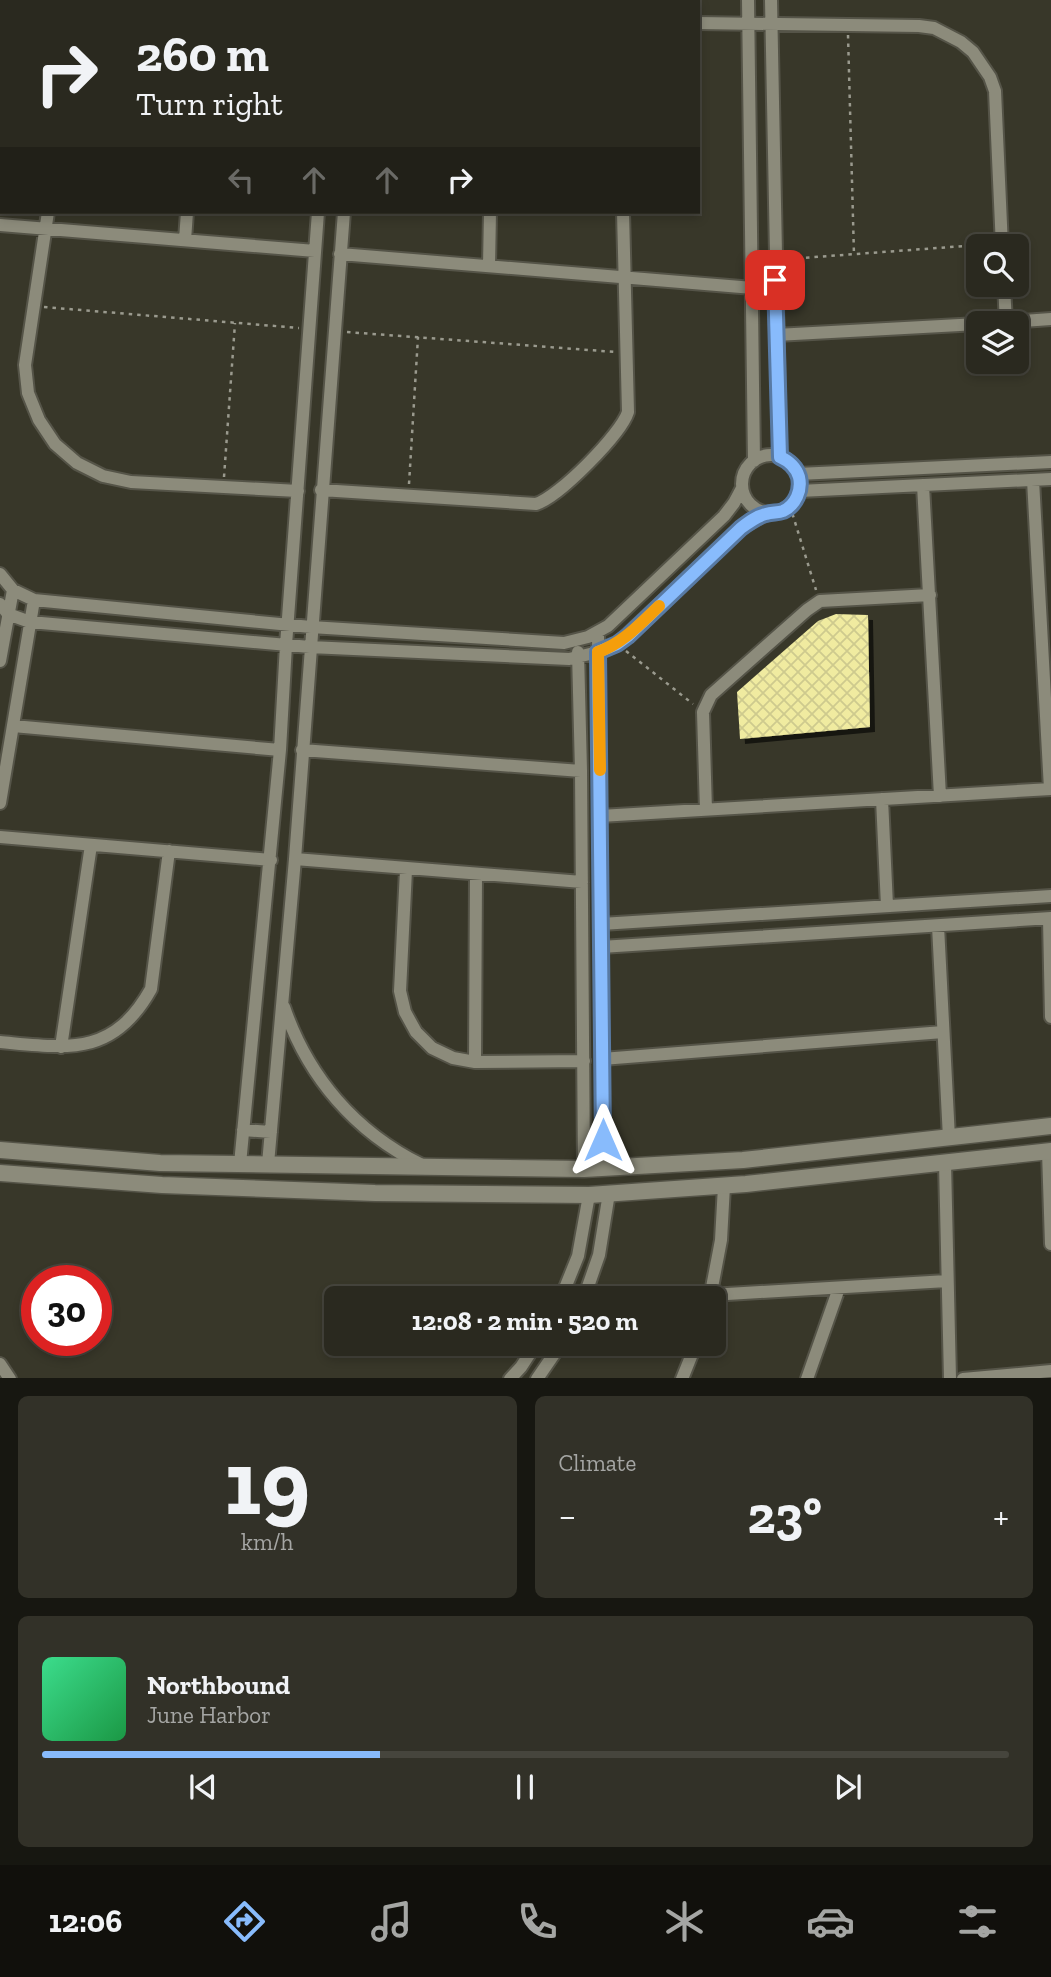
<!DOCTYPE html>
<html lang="en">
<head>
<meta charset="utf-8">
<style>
	body { margin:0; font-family:"Zilla Slab",serif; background:#323128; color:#f1f3f6; height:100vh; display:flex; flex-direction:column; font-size:26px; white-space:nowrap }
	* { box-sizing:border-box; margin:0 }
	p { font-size:23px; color:#a5a6a4 }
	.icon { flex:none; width:38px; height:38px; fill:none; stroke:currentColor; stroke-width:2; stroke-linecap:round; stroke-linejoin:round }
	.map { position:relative; height:1378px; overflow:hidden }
	.drawer { display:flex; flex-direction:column; gap:18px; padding:18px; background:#171711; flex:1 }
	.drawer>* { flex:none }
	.banner { position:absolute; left:0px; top:0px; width:700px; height:214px; box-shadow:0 4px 10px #0003,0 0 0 2px #46453d; background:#2a291f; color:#f1f3f6; overflow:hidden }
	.buttons { position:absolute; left:966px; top:234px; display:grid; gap:14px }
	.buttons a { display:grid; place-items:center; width:63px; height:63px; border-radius:10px; background:#2a291f; box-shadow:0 4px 10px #0003,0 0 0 2px #46453d; font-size:35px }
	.speed { position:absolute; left:21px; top:1265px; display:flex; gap:14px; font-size:35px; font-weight:700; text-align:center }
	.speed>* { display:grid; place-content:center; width:91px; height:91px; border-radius:50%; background:#2a291f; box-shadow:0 4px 10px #0003,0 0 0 2px #46453d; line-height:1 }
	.speed .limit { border:10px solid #d22; background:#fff; color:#111 }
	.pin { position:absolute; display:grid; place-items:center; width:60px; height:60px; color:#fff; margin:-30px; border-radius:14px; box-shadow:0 4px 10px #0006 }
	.me { position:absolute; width:77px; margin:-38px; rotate:0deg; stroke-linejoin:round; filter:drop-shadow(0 0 5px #0008) }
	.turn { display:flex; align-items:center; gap:24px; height:147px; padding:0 21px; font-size:32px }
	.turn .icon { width:91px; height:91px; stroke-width:2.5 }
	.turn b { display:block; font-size:49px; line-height:60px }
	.lanes { display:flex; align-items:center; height:66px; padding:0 21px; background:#0003; justify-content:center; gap:35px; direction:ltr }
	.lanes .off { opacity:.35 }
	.big { font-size:52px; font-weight:700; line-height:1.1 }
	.drawer .widget { flex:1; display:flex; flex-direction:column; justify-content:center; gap:10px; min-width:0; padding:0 24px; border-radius:10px; background:#323128 }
	.drawer .dial { align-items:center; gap:0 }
	.dial b { font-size:91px; line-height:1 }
	.song { display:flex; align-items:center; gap:21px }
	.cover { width:84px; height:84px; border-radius:10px; background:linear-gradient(135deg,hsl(150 70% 55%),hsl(140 70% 35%)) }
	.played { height:7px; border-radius:4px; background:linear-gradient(90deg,#88bbfc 35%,#46453d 35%) }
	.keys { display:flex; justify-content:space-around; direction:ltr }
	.heat { display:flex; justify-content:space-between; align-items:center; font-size:38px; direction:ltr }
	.drawer .tiles { flex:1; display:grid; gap:18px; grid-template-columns:1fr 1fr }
	.widget:last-child { grid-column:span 2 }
	.trip { position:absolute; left:324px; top:1286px; width:402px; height:70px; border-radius:10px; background:#2a291f; box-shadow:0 4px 10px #0003,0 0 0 2px #46453d; font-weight:700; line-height:70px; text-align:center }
	.menu { display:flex; height:112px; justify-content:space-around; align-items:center; background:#11100c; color:#a5a6a4 }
	.menu .icon { width:49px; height:49px }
	.menu .on { color:#88bbfc }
	.menu b { font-size:32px; color:#f1f3f6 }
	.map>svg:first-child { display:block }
	.building { fill:url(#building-cross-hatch); filter:url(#shadow) }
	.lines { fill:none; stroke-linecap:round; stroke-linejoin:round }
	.minor-casing { stroke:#555448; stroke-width:16 }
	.tertiary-casing { stroke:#555448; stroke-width:19 }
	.path { stroke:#9a9a8e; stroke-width:2.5; stroke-dasharray:3.5 5; stroke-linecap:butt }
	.minor { stroke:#8c8b7b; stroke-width:12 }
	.tertiary { stroke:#8c8b7b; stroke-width:16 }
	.route-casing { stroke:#587aa4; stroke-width:18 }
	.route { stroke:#88bbfc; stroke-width:12 }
	.slow { stroke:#f59e0b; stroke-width:12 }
</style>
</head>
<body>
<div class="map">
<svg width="1051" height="1379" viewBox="0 0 1051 1379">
	<defs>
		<pattern id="building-cross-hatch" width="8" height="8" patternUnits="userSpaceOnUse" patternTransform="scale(1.75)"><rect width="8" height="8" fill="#f0eba0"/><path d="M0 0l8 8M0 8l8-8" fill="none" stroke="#ceca8e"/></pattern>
		<filter id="shadow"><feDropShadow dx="5" dy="5" stdDeviation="0" flood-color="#0009"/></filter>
	</defs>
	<rect width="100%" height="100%" fill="#383729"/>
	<path class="building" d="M836 614 868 615 870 727 740 739 737 692 818 621Z"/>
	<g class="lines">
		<g class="minor-casing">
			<path id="minor" d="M188 0 190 2
				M330 0V2
				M748 0 754 461
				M771 0 780 457
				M80 2V0
				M368 2V0
				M698 23 919 26 934 28 961 42 973 52 990 77 995 91 1002 247
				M48 212 25 365 28 393 39 420 55 444 77 463 103 476 131 482 298 491
				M0 225 315 251
				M185 240 187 212
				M340 254 753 288
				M489 266 490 212
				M1004 285 1006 323
				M982 324 1051 319
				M776 335 978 324
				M742 484a29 29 0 1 1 58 0a29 29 0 1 1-58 0Z
				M798 474 1051 462
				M1033 480 1050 789
				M923 485 940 796
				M321 490 536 504C559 497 621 434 628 412L623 212
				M799 491 1051 479
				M0 574 13 590 34 600 311 627 564 643 588 637 608 626 724 516 734 503 742 488
				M0 604 8 614 30 622 310 647 569 659 598 652 617 644 741 528 768 513
				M598 632 603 1168
				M578 652 581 771 584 1169
				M0 661 13 590
				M13 726 280 750
				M302 750 581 771
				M882 799 887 906
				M0 803 34 600
				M706 810 703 712 711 695 807 610 820 601 930 595
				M600 816 1051 789
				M0 837 271 860
				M295 859 582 882
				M406 870 400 991 405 1012 416 1032 432 1048 453 1058 475 1062 584 1061
				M1049 919 1051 1017
				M601 924 1051 896
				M938 926 949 1138
				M601 947 1051 918
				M284 1007C308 1077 355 1132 422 1165
				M0 1042C68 1048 113 1057 151 989L169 851
				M61 1047 91 845
				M602 1059 943 1032
				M475 1062 476 875
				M243 1130 271 1132
				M1048 1151 1051 1244
				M945 1163 950 1379
				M240 1164 280 750 286 645 318 212
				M268 1164 295 859 344 212
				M711 1295 947 1281
				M561 1298 578 1256 589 1195
				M584 1298 599 1255 609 1193
				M710 1298 721 1240 724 1186
				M0 1364 10 1379
				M510 1379 521 1367 536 1344
				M537 1379 561 1344
				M682 1379 696 1344
				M807 1379 839 1288
				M963 1379 1051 1371"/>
		</g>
		<g class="tertiary-casing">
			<path id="tertiary" d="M0 1150 160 1163 584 1169 743 1160 1051 1126
				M0 1173 162 1185 375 1193 589 1195 746 1184 1051 1151"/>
		</g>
		<path class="path" d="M848 35 854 255
			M789 259 991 244
			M44 307 299 328
			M347 332 616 352
			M224 477 235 323
			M409 484 418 337
			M790 506 816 590
			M626 651 693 704"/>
		<use href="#minor" class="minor"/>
		<use href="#tertiary" class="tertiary"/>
	</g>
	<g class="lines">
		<g class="route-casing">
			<path id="route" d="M603 1140 598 652 617 644 628 636 741 528C749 522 757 516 766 514 772 512 778 513 783 511 796 505 802 490 799 477 796 467 789 461 780 457L775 280"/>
		</g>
		<use href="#route" class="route"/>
		<path class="slow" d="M600 770 598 652C623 643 640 624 659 606"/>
	</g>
</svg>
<div class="buttons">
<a><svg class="icon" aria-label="search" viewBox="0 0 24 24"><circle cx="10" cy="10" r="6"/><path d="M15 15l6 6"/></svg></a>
<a><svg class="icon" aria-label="layers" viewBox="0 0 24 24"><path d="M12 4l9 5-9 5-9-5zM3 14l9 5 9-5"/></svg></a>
</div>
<div class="speed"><div class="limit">30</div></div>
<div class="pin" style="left:775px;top:280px;background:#d93025"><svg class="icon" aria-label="arrive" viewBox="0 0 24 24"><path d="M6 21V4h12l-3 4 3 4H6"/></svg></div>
<svg class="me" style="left:603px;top:1140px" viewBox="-20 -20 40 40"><path d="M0-17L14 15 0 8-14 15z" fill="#88bbfc" stroke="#fff" stroke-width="4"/></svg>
<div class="trip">12:08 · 2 min · 520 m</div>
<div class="banner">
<div class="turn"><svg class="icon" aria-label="right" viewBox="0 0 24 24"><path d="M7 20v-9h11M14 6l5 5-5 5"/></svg><div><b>260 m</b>Turn right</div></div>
<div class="lanes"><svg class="icon off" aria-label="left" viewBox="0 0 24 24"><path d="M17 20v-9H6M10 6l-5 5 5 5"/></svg><svg class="icon off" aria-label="ahead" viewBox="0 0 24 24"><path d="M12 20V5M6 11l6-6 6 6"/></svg><svg class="icon off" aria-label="ahead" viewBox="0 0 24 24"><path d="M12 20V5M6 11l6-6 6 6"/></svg><svg class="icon" aria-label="right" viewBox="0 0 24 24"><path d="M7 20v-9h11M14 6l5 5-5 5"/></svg></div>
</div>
</div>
<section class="drawer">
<div class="tiles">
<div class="widget dial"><b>19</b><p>km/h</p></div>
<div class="widget"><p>Climate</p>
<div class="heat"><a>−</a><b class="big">23°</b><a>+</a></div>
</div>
<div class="widget">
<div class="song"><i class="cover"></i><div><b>Northbound</b><p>June Harbor</p></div></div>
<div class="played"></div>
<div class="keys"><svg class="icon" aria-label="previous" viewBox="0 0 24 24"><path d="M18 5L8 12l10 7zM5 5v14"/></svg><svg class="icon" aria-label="pause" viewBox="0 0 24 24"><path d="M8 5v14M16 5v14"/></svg><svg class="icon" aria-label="next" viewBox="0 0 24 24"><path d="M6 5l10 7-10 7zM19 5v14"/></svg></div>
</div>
</div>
</section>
<nav class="menu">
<b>12:06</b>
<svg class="icon on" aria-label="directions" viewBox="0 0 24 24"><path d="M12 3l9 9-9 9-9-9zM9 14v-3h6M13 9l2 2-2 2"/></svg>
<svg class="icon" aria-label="music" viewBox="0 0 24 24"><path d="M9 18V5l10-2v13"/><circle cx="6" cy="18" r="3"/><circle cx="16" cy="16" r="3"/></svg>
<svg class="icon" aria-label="phone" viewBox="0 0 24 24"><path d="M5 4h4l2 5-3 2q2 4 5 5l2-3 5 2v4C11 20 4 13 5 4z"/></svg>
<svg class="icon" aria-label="climate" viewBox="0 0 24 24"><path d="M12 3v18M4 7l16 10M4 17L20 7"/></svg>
<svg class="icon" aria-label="car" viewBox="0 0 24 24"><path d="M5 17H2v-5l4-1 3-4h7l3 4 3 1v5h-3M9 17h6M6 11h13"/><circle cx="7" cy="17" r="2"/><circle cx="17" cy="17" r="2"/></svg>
<svg class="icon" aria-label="filters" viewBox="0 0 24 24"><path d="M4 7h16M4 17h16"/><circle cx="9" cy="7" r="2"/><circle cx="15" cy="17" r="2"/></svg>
</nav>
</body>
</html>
